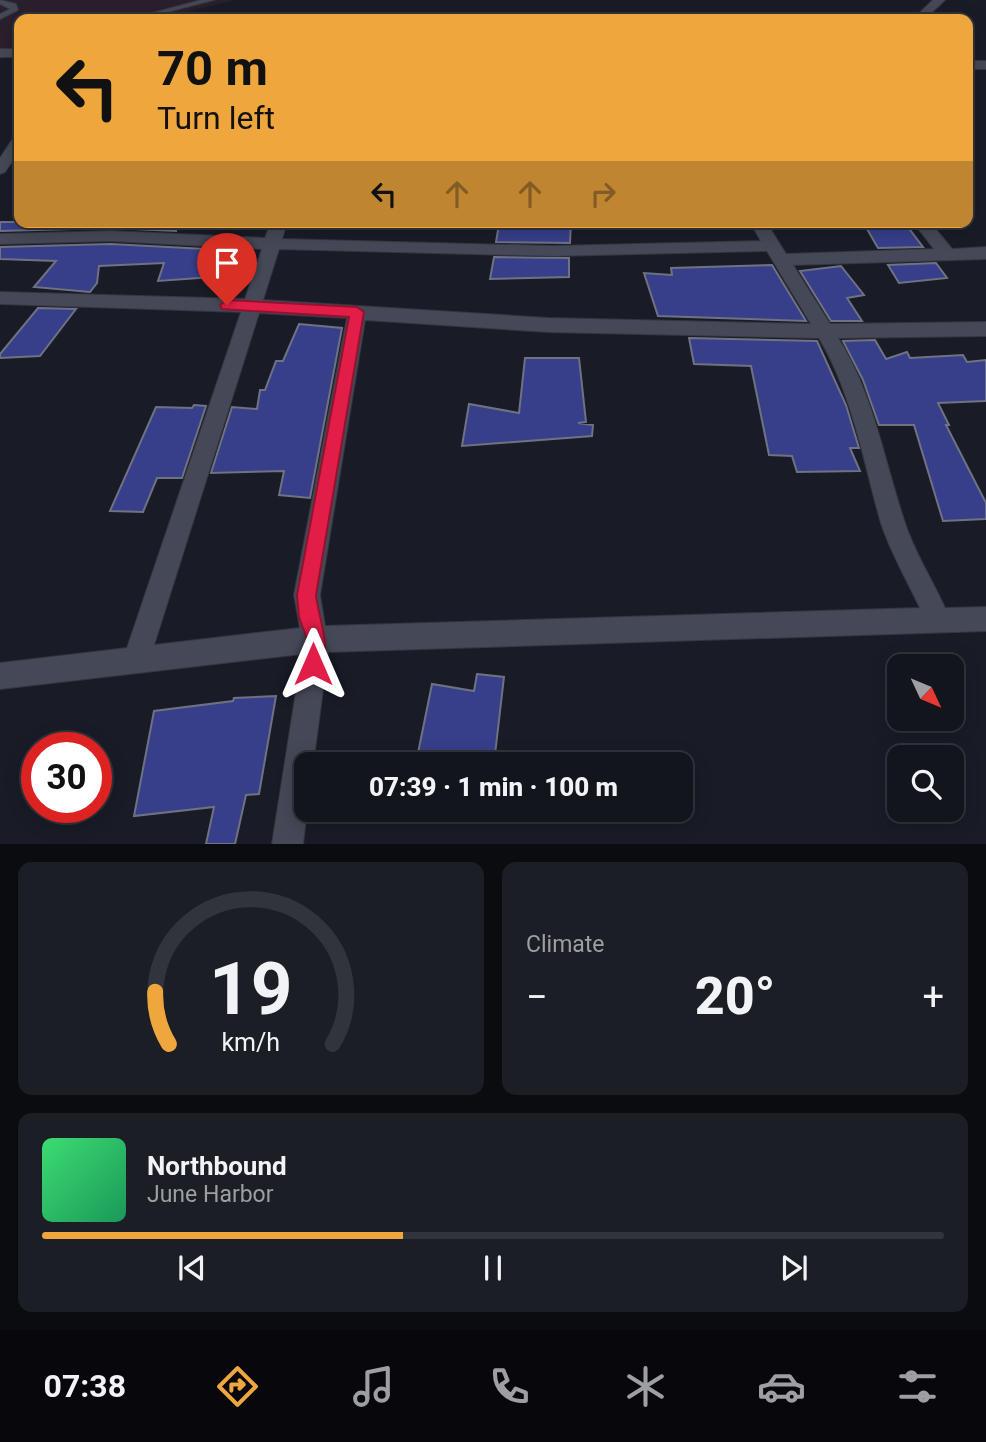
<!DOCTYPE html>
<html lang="en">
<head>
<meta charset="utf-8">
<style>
	body { margin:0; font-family:Roboto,sans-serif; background:#1c1e26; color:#f1f3f6; height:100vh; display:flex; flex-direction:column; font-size:26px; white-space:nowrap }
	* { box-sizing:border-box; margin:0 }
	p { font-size:23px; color:#9d9fa4 }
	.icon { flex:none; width:38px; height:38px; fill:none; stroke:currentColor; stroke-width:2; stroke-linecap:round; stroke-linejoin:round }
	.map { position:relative; height:844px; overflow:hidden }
	.side { display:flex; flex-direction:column; gap:18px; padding:18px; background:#0a0c10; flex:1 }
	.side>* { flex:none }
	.hud { position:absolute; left:14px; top:14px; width:959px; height:214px; border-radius:14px; box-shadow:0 4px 18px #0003,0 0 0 2px #32343b; background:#efa73d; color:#111; overflow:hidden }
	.needle { width:46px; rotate:134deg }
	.controls { position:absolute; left:887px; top:654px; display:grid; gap:14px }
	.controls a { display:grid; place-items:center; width:77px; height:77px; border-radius:14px; background:#13151d; box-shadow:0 4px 18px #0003,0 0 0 2px #32343b; font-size:35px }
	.speed { position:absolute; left:21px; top:732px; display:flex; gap:14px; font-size:35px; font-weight:700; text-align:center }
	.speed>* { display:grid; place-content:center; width:91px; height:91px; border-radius:50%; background:#13151d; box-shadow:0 4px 18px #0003,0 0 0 2px #32343b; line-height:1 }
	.speed .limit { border:10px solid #d22; background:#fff; color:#111 }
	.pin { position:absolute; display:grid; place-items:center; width:60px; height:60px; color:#fff; margin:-72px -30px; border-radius:50% 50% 50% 0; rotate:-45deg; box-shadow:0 0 7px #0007 }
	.pin .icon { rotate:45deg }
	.me { position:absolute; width:77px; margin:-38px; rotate:0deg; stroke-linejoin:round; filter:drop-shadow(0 0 5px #0008) }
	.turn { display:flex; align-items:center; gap:24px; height:147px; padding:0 28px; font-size:32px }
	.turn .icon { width:91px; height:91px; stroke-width:2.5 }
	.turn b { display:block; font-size:49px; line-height:60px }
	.lanes { display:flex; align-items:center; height:66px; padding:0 28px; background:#0003; justify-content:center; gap:35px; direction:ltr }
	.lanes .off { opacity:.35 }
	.big { font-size:52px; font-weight:800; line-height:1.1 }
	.side .widget { flex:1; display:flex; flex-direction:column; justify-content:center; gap:10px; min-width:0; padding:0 24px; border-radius:14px; background:#1c1e26 }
	.side .dial { align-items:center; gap:0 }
	.dial svg { height:182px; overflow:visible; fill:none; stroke:#32343b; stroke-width:7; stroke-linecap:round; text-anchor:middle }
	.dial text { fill:#f1f3f6; stroke:none }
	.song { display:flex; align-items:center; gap:21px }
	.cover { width:84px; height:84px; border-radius:10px; background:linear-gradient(135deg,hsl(140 70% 55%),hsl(150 70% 35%)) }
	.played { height:7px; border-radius:4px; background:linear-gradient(90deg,#efa73d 40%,#32343b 40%) }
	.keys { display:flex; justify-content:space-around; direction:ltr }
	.heat { display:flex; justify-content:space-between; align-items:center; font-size:38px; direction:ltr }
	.side .tiles { flex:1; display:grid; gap:18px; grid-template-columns:1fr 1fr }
	.widget:last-child { grid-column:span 2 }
	.trip { position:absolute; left:294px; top:752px; width:399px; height:70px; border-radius:14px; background:#13151d; box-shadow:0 4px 18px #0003,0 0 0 2px #32343b; font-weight:800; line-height:70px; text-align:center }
	.tab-bar { display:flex; height:112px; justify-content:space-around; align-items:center; background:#08080c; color:#9d9fa4 }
	.tab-bar .icon { width:49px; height:49px }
	.tab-bar .selected { color:#efa73d }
	.tab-bar b { font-size:32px; color:#f1f3f6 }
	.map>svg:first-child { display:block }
	.industrial { fill:#2a1f2d }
	.building { fill:#373f8b; stroke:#6e7281; stroke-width:2 }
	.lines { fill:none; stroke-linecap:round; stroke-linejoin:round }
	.service-casing { stroke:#34353f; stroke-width:2 }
	.minor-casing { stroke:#34353f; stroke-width:2 }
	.service { fill:#454856; fill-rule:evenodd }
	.minor { fill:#454856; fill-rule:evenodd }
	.route { fill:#e11d48; stroke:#92132f; stroke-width:2 }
</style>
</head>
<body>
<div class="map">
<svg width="986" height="844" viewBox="0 0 986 844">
	<rect width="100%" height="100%" fill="#191c27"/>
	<path class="industrial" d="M0 0H234L157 19H19V54L0 59Z"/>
	<path class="building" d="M0 222H175L176 231 111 228 0 231Z
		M513 222H571L570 243 496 242 499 224 513 225Z
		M863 222H904L923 247 878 248Z
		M111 244 206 249 229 251 213 277 158 281 164 263 99 266 97 283 90 292 34 287 56 261 0 259V247Z
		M494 257 569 258V277L490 279Z
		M936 263 947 278 899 283 888 265Z
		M772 265 806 321 658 316 644 273 672 275 671 268Z
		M841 266 864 295 847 298 862 321H831L800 271Z
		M38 308 76 309 40 356 0 358V354Z
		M299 324 342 328 310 498 279 495 284 471 211 473 232 407 257 409 260 390H265L276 361H283Z
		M689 338 817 341 846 405 859 448H850L860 471 797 472 792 456 769 455 751 366 694 364Z
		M875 340 886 359 907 352 910 358 963 355 967 362 986 360V401L938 403 949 425H946L986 503V519L943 521 914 425H879L863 380 843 341Z
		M525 358H579L586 422 578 423 593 425 592 436 462 446 469 404 519 413Z
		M194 405 206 406 182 478H157L143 512 110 511 156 407 192 408Z
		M477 674 504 677 494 763 418 753 432 684 474 691Z
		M276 696 259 794 246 795 235 844H206L214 807 134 816 154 711 233 701 234 698Z"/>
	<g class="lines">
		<g class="service-casing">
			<path id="service" d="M0 0 16 4 18 10 0 19V14L10 9 0 4Z
				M201 0H214L141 19H129Z"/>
		</g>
		<g class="minor-casing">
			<path id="minor" d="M933 0H945L925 19H913Z
				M0 49H19V57H0Z
				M968 61H986V69H968Z
				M19 136V151L5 172 0 174V158L14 137Z
				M271 222H287L282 239 553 246 761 241 750 222H766L786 254 934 249 913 222H930L952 249 986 247V259L793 265 830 324 986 322V336L838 338C873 392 884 460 904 520 913 550 932 579 945 608L986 607V631L328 652 313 765H306L307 810 303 844H272L302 654 0 689V663L127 648 241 312 0 304V292L245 299 262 249 111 241 0 244V234L111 231 265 238ZM279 249 553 256 767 251 811 324 548 318 263 300ZM259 313 347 318 294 595 300 628 154 645ZM365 320 548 332 819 338C852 393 863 459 880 520 889 550 907 580 920 608L325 626 320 595Z"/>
		</g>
		<use href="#service" class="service"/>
		<use href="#minor" class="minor"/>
	</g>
	<path class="route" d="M227 300 357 307 364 312 316 595C319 622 332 644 320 671L313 674 306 671 303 664 307 639 299 617 297 595 349 317 222 309 220 305Z"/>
</svg>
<div class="controls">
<a><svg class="needle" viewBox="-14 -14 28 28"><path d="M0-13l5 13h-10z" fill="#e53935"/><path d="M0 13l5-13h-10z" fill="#9d9fa4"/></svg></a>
<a><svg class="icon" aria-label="search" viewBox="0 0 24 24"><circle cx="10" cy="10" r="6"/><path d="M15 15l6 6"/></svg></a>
</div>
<div class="speed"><div class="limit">30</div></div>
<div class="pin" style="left:227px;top:305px;background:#d93025"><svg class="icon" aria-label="arrive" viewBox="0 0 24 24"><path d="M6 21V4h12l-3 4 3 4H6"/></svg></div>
<svg class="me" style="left:313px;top:664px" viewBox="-20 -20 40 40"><path d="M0-17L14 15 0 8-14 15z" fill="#e11d48" stroke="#fff" stroke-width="4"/></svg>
<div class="trip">07:39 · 1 min · 100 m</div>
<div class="hud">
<div class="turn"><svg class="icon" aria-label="left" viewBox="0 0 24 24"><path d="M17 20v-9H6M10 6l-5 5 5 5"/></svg><div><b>70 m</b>Turn left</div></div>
<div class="lanes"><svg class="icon" aria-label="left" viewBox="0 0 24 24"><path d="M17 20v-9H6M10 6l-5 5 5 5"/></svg><svg class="icon off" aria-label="ahead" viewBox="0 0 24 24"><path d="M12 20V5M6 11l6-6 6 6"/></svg><svg class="icon off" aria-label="ahead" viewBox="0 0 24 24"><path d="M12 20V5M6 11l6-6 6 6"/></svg><svg class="icon off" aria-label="right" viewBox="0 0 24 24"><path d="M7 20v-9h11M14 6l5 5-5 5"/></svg></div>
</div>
</div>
<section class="side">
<div class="tiles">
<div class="widget dial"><svg viewBox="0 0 100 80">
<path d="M14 69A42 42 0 1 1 86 69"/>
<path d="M14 69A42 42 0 0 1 8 46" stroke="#efa73d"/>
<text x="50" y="56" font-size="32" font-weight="700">19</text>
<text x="50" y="72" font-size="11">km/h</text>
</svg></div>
<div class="widget"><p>Climate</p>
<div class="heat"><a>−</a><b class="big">20°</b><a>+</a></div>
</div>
<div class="widget">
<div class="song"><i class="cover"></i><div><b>Northbound</b><p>June Harbor</p></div></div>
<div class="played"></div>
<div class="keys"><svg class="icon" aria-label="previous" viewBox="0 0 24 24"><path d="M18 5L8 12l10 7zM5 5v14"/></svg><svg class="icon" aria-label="pause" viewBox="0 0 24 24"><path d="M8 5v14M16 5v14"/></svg><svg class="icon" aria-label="next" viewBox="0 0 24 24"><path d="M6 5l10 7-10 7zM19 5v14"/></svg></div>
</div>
</div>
</section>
<nav class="tab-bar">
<b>07:38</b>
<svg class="icon selected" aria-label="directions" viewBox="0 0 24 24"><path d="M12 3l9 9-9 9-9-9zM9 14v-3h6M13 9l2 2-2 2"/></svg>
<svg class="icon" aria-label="music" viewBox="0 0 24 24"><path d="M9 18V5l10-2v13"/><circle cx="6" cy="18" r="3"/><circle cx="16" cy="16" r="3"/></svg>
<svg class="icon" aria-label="phone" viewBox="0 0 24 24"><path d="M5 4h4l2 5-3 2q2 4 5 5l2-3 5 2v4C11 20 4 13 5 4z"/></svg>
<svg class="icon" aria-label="climate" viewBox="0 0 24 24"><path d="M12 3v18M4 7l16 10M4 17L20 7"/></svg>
<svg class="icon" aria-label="car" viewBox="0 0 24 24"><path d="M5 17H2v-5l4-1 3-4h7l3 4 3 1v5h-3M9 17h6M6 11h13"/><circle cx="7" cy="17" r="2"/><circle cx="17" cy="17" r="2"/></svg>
<svg class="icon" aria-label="filters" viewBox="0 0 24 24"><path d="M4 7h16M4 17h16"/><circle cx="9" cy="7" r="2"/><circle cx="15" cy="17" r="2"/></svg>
</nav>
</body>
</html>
